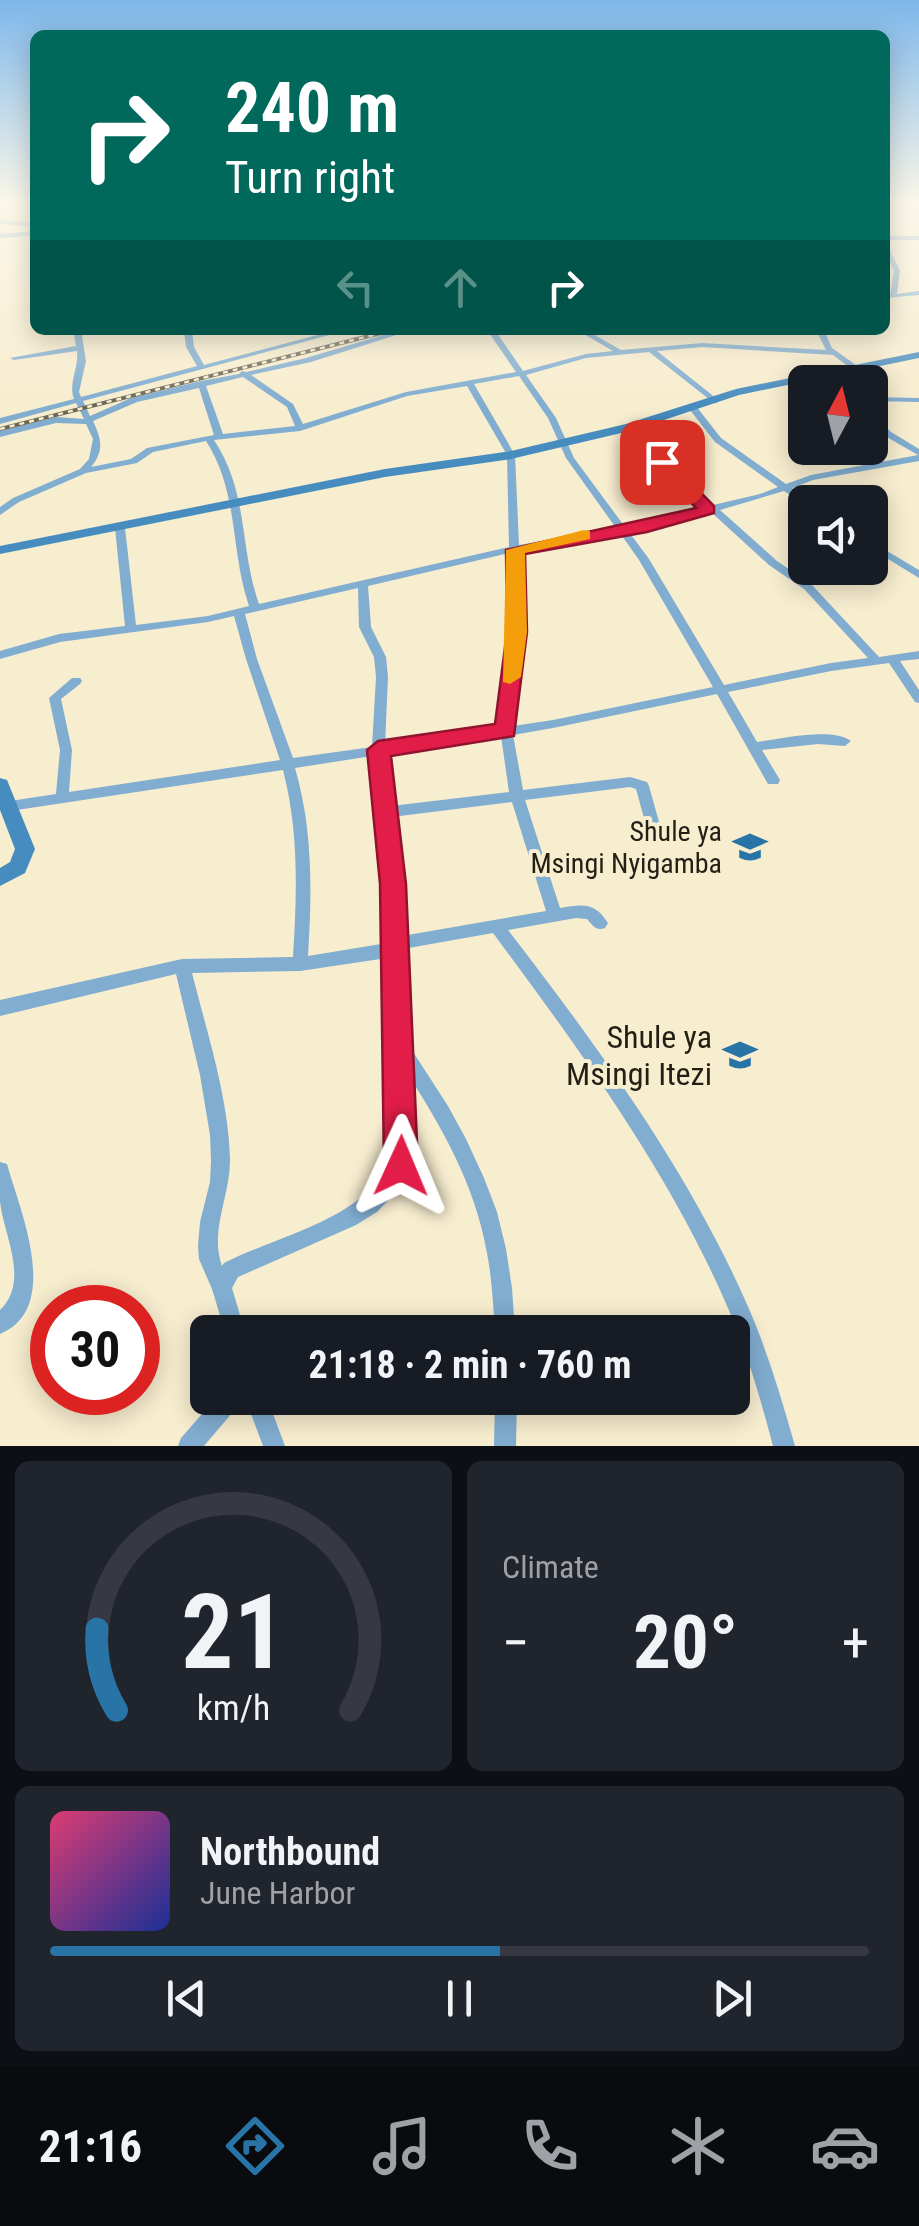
<!DOCTYPE html>
<html lang="en">
<head>
<meta charset="utf-8">
<style>
	body { margin:0; font-family:"Roboto Condensed",sans-serif; background:#20242c; color:#f1f3f6; height:100vh; display:flex; flex-direction:column; font-size:38px; white-space:nowrap }
	* { box-sizing:border-box; margin:0 }
	p { font-size:32px; color:#9ea1a6 }
	.icon { flex:none; width:55px; height:55px; fill:none; stroke:currentColor; stroke-width:2; stroke-linecap:round; stroke-linejoin:round }
	.map { position:relative; height:1446px; overflow:hidden }
	.sheet { display:flex; flex-direction:column; gap:15px; padding:15px; background:#0d0f14; flex:1 }
	.sheet>* { flex:none }
	.hud { position:absolute; left:30px; top:30px; width:860px; height:305px; border-radius:15px; box-shadow:0 5px 25px #0003; background:#00695c; color:#fff; overflow:hidden }
	.needle { width:65px; rotate:7deg }
	.tools { position:absolute; left:788px; top:365px; display:grid; gap:20px }
	.tools a { display:grid; place-items:center; width:100px; height:100px; border-radius:15px; background:#171b24; box-shadow:0 5px 25px #0003; font-size:50px }
	.speed { position:absolute; left:30px; top:1285px; display:flex; gap:20px; font-size:50px; font-weight:700; text-align:center }
	.speed>* { display:grid; place-content:center; width:130px; height:130px; border-radius:50%; background:#171b24; box-shadow:0 5px 25px #0003; line-height:1 }
	.speed .limit { border:15px solid #d22; background:#fff; color:#111 }
	.pin { position:absolute; display:grid; place-items:center; width:85px; height:85px; color:#fff; margin:-42px; border-radius:20px; box-shadow:0 5px 15px #0006 }
	.me { position:absolute; width:110px; margin:-55px; rotate:1deg; stroke-linejoin:round; filter:drop-shadow(0 0 8px #0008) }
	.turn { display:flex; align-items:center; gap:35px; height:210px; padding:0 30px; font-size:45px }
	.turn .icon { width:130px; height:130px; stroke-width:2.5 }
	.turn b { display:block; font-size:70px; line-height:85px }
	.lanes { display:flex; align-items:center; height:95px; padding:0 30px; background:#0003; justify-content:center; gap:50px; direction:ltr }
	.lanes .off { opacity:.35 }
	.big { font-size:75px; font-weight:700; line-height:1.1 }
	.sheet .card { flex:1; display:flex; flex-direction:column; justify-content:center; gap:15px; min-width:0; padding:0 35px; border-radius:15px; background:#20242c }
	.sheet .dial { align-items:center; gap:0 }
	.dial svg { height:260px; overflow:visible; fill:none; stroke:#363941; stroke-width:7; stroke-linecap:round; text-anchor:middle }
	.dial text { fill:#f1f3f6; stroke:none }
	.song { display:flex; align-items:center; gap:30px }
	.cover { width:120px; height:120px; border-radius:15px; background:linear-gradient(135deg,hsl(340 70% 55%),hsl(230 70% 35%)) }
	.played { height:10px; border-radius:5px; background:linear-gradient(90deg,#2974a7 55%,#363941 55%) }
	.keys { display:flex; justify-content:space-around; direction:ltr }
	.heat { display:flex; justify-content:space-between; align-items:center; font-size:55px; direction:ltr }
	.sheet .tiles { flex:1; display:grid; gap:15px; grid-template-columns:1fr 1fr }
	.card:last-child { grid-column:span 2 }
	.trip { position:absolute; left:190px; top:1315px; width:560px; height:100px; border-radius:15px; background:#171b24; box-shadow:0 5px 25px #0003; font-weight:700; line-height:100px; text-align:center }
	.tabs { display:flex; height:160px; justify-content:space-around; align-items:center; background:#090b0e; color:#9ea1a6 }
	.tabs .icon { width:70px; height:70px }
	.tabs .on { color:#2974a7 }
	.tabs b { font-size:45px; color:#f1f3f6 }
	.map>svg:first-child { display:block }
	.lines { fill:none; stroke-linecap:round; stroke-linejoin:round }
	.street { fill:#81add0; fill-rule:evenodd }
	.secondary { fill:#468cbf; fill-rule:evenodd }
	.rail-casing { stroke:#6d6756; stroke-width:4 }
	.rail { stroke:#f7edcf; stroke-width:2.5; stroke-dasharray:5; stroke-linecap:butt }
	.route { fill:#e11d48; stroke:#92132f; stroke-width:2.5 }
	.slow { fill:#f59e0b }
	.labels { text-anchor:middle; stroke-width:8; stroke-linejoin:round; paint-order:stroke }
	.poi-label { font-size:28px; fill:#231f15; stroke:#f7edcf; text-anchor:end }
	.near-poi-label { font-size:32px; fill:#231f15; stroke:#f7edcf; text-anchor:end }
</style>
</head>
<body>
<div class="map">
<svg width="919" height="1446" viewBox="0 0 919 1446">
	<rect width="100%" height="100%" fill="#f7edcf"/>
	<g class="lines">
		<path class="street" d="M0 220 35 223V227L0 224Z
			M35 231V235L0 238V234Z
			M885 236H919V240H885Z
			M885 244 888 246 900 271 897 294 919 291V295L885 298V296L890 295 894 271 885 252Z
			M73 330H81L86 361 79 392 81 397 197 366 186 347 184 330H192L194 347 204 365 336 330H348L83 401 90 416 131 398 201 381 239 374 242 371 246 372 306 358 400 330H412L311 362 251 375 293 404 303 424 406 392 516 372 487 330H495L523 371 586 354 613 351 577 330H586L621 350 702 343 826 350 816 330H824L832 348 860 368 853 370 833 355 702 347 657 351 717 399V403H714L649 352 586 358 526 375 556 418 574 458 625 527 702 509 627 429V425H633L709 506 760 494 778 487 715 442 690 410V406H696L721 438 786 484 811 475 918 455 885 436 870 420V413L891 432 919 449V461L813 480 792 488 808 500 809 502H805V505L784 491 720 510 777 561 812 585 879 657 919 651V659L900 661 919 690V703L915 702 889 663 831 671 728 692 757 742C782 739 831 727 851 741L845 746 818 744 762 750 780 780 778 784H768L717 694 553 728 513 735 523 790 630 777 647 782 649 786 661 829 659 833 654 835 649 833 647 829 636 789 630 787 525 800 560 908C583 904 595 902 608 923L605 928C596 931 593 926 587 919L576 918 508 930C598 1047 686 1167 746 1302 767 1349 781 1397 795 1446H773C761 1401 749 1358 731 1315 673 1177 582 1053 493 933L403 949 406 1041 448 1106 466 1139 484 1178 497 1212 506 1249 512 1288 515 1332H495C493 1304 492 1276 486 1248 474 1184 442 1127 407 1073L410 1166 394 1194 377 1212 356 1225 238 1277 232 1288 245 1332H225L212 1289 199 1259 198 1246 200 1222 210 1182 211 1161 210 1135 200 1075 176 974 0 1016V1000L182 959 293 957C297 893 299 832 283 770L10 811 5 810 3 806 5 802 10 801 56 794 60 750 49 698 72 678H80L82 681 80 684 61 699 72 750 69 792 280 760 246 659 234 616 208 622 60 642 0 659V651L59 634 125 626 115 528 120 525 125 528 136 625 208 616 249 606C230 550 239 492 206 441L153 452 137 463 86 473 19 502 0 515V507L13 498 80 469 89 459 93 439 86 424 56 423 0 437V431L56 417 84 419 76 403 0 424V418L74 399C68 384 79 367 77 351L14 360 10 358 76 346ZM519 376 548 418 566 458 616 528 519 545 515 455 474 384ZM243 377 287 407 295 426 223 434 206 386ZM467 386 507 455 509 547 259 604C239 547 249 493 214 440L300 431 407 396ZM199 388 214 435 147 448 131 459 91 467C105 450 101 438 93 421L137 402ZM711 512 769 565 804 589 868 658 831 663 724 685 649 559 629 532ZM620 533 639 560 713 687 553 720 513 726 523 632 519 551ZM509 553 511 632 500 727 385 745 388 677 386 657 371 627 368 586ZM358 588 359 627 374 657 376 677 372 747 293 758 257 659 245 614ZM501 736 509 792 391 806 385 754ZM372 756 386 884 387 943 308 956C312 892 313 830 295 768ZM512 802 546 911 402 936 400 884 392 817ZM387 958 392 1164C355 1222 282 1234 224 1263L222 1266C209 1230 231 1195 230 1158 228 1095 207 1033 192 973L300 971Z
			M830 371H836L846 382H838L830 375Z
			M870 397 919 398V402L870 401Z
			M870 541 919 570V578L870 548Z
			M0 1162 7 1164 9 1171C22 1215 61 1309 0 1334V1310C30 1281 4 1236 0 1202 0 1189 0 1175 0 1162Z
			M216 1398H241L238 1406 204 1446H178L181 1438Z
			M245 1398H267L285 1446H263Z
			M495 1398H517L516 1446H494Z"/>
		<path class="secondary" d="M919 352V358L739 395 634 430 511 459 385 477 0 554V546L385 469 511 451 626 424 736 389Z
			M0 778 7 780 9 785 35 849 25 873 0 886V868L10 862 15 849 0 810Z"/>
		<g class="rail-casing">
			<path id="rail" d="M885 207 903 202
				M0 429 393 330"/>
		</g>
		<use href="#rail" class="rail"/>
	</g>
	<linearGradient id="sky" x2="0" y2="1"><stop stop-color="#7db7ea"/><stop offset="0.5" stop-color="#fbf7e9"/><stop offset="1" stop-color="#fbf7e9" stop-opacity="0"/></linearGradient>
	<rect width="919" height="405" fill="url(#sky)"/>
	<path class="route" d="M656 459H668L714 506V513L647 532 525 554 527 632 514 736 391 756 406 884 418 1166 413 1177 401 1182 389 1177 384 1166 380 884 367 750 378 741 495 724 507 632 506 550 696 508 656 466Z"/>
	<path class="slow" d="M584 530 590 531V539L525 553 527 632 521 677 510 684 503 682 506 550Z"/>
	<defs>
		<g id="school-bare" transform="scale(2.7)"><path d="M0-5L7-2L0 1L-7-2ZM-4 1L0 2.5L4 1V4Q0 6-4 4Z" fill="#2974a7" stroke="#f7edcf" stroke-width="2.5" paint-order="stroke"/></g>
	</defs>
	<g fill-rule="evenodd">
		<use href="#school-bare" x="750" y="847"/>
		<use href="#school-bare" x="740" y="1055"/>
	</g>
	<g class="labels">
		<g class="poi-label">
			<text x="722" y="841">Shule ya<tspan x="722" dy="32">Msingi Nyigamba</tspan></text>
		</g>
		<g class="near-poi-label">
			<text x="712" y="1048">Shule ya<tspan x="712" dy="37">Msingi Itezi</tspan></text>
		</g>
	</g>
</svg>
<div class="tools">
<a><svg class="needle" viewBox="-14 -14 28 28"><path d="M0-13l5 13h-10z" fill="#e53935"/><path d="M0 13l5-13h-10z" fill="#9ea1a6"/></svg></a>
<a><svg class="icon" aria-label="sound" viewBox="0 0 24 24"><path d="M4 9h4l5-4v14l-5-4H4zM17 9q2 3 0 6"/></svg></a>
</div>
<div class="speed"><div class="limit">30</div></div>
<div class="pin" style="left:662px;top:462px;background:#d93025"><svg class="icon" aria-label="arrive" viewBox="0 0 24 24"><path d="M6 21V4h12l-3 4 3 4H6"/></svg></div>
<svg class="me" style="left:401px;top:1166px" viewBox="-20 -20 40 40"><path d="M0-17L14 15 0 8-14 15z" fill="#e11d48" stroke="#fff" stroke-width="4"/></svg>
<div class="trip">21:18 · 2 min · 760 m</div>
<div class="hud">
<div class="turn"><svg class="icon" aria-label="right" viewBox="0 0 24 24"><path d="M7 20v-9h11M14 6l5 5-5 5"/></svg><div><b>240 m</b>Turn right</div></div>
<div class="lanes"><svg class="icon off" aria-label="left" viewBox="0 0 24 24"><path d="M17 20v-9H6M10 6l-5 5 5 5"/></svg><svg class="icon off" aria-label="ahead" viewBox="0 0 24 24"><path d="M12 20V5M6 11l6-6 6 6"/></svg><svg class="icon" aria-label="right" viewBox="0 0 24 24"><path d="M7 20v-9h11M14 6l5 5-5 5"/></svg></div>
</div>
</div>
<section class="sheet">
<div class="tiles">
<div class="card dial"><svg viewBox="0 0 100 80">
<path d="M14 69A42 42 0 1 1 86 69"/>
<path d="M14 69A42 42 0 0 1 8 44" stroke="#2974a7"/>
<text x="50" y="56" font-size="32" font-weight="700">21</text>
<text x="50" y="72" font-size="11">km/h</text>
</svg></div>
<div class="card"><p>Climate</p>
<div class="heat"><a>−</a><b class="big">20°</b><a>+</a></div>
</div>
<div class="card">
<div class="song"><i class="cover"></i><div><b>Northbound</b><p>June Harbor</p></div></div>
<div class="played"></div>
<div class="keys"><svg class="icon" aria-label="previous" viewBox="0 0 24 24"><path d="M18 5L8 12l10 7zM5 5v14"/></svg><svg class="icon" aria-label="pause" viewBox="0 0 24 24"><path d="M8 5v14M16 5v14"/></svg><svg class="icon" aria-label="next" viewBox="0 0 24 24"><path d="M6 5l10 7-10 7zM19 5v14"/></svg></div>
</div>
</div>
</section>
<nav class="tabs">
<b>21:16</b>
<svg class="icon on" aria-label="directions" viewBox="0 0 24 24"><path d="M12 3l9 9-9 9-9-9zM9 14v-3h6M13 9l2 2-2 2"/></svg>
<svg class="icon" aria-label="music" viewBox="0 0 24 24"><path d="M9 18V5l10-2v13"/><circle cx="6" cy="18" r="3"/><circle cx="16" cy="16" r="3"/></svg>
<svg class="icon" aria-label="phone" viewBox="0 0 24 24"><path d="M5 4h4l2 5-3 2q2 4 5 5l2-3 5 2v4C11 20 4 13 5 4z"/></svg>
<svg class="icon" aria-label="climate" viewBox="0 0 24 24"><path d="M12 3v18M4 7l16 10M4 17L20 7"/></svg>
<svg class="icon" aria-label="car" viewBox="0 0 24 24"><path d="M5 17H2v-5l4-1 3-4h7l3 4 3 1v5h-3M9 17h6M6 11h13"/><circle cx="7" cy="17" r="2"/><circle cx="17" cy="17" r="2"/></svg>
</nav>
</body>
</html>
